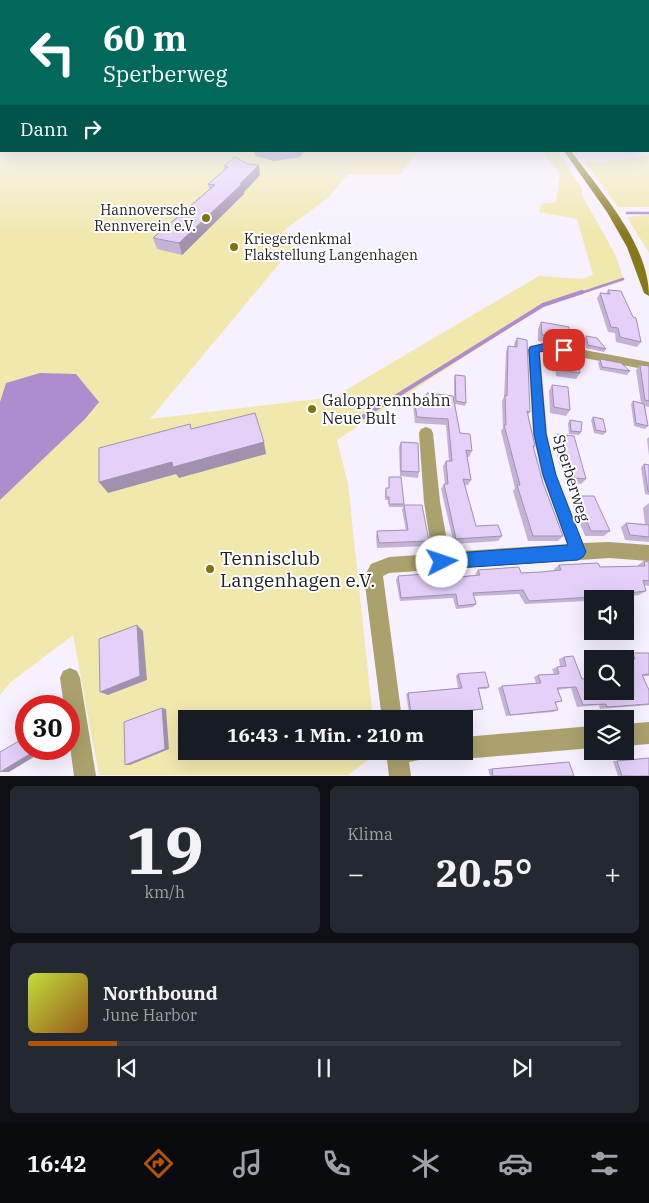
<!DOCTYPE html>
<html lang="de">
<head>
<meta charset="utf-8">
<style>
	body { margin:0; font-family:"IBM Plex Serif",serif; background:#242831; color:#f1f3f6; height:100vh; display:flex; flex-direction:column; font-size:19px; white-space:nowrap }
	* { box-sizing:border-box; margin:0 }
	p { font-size:16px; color:#9ea1a6 }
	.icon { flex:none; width:28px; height:28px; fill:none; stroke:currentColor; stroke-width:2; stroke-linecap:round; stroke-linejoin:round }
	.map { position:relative; height:776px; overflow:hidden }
	.side { display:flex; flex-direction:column; gap:10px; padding:10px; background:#0d0f14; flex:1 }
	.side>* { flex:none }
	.top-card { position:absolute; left:0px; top:0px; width:650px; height:152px; box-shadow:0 5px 20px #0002; background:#00695c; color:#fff; overflow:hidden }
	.fabs { position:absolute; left:584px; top:590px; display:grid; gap:10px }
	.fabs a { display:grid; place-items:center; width:50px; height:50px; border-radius:0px; background:#171b24; box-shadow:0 5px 20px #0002; font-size:25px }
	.speed { position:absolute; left:15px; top:695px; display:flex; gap:10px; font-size:25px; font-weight:700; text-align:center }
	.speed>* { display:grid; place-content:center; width:65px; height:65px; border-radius:50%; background:#171b24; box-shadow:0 5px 20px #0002; line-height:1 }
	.speed .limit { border:8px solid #d22; background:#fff; color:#111 }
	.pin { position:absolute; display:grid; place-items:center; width:42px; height:42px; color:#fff; margin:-21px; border-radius:10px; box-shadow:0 2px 8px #0006 }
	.me { position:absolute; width:55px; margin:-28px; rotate:86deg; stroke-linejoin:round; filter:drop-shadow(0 0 4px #0008) }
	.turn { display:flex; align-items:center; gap:18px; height:105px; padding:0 20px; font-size:22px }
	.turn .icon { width:65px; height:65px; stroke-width:2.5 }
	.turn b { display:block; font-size:35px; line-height:42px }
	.then { display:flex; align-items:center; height:48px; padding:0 20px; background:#0003; gap:10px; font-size:19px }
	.big { font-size:38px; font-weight:700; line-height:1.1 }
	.side .widget { flex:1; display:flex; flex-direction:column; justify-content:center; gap:8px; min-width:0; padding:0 18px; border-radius:8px; background:#242831 }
	.side .dial { align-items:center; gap:0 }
	.dial b { font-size:65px; line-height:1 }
	.song { display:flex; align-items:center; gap:15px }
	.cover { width:60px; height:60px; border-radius:8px; background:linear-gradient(135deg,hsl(70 70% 55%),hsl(30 70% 35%)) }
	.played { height:5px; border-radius:2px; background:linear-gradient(90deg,#b45309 15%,#363941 15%) }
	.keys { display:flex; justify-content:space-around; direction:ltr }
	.heat { display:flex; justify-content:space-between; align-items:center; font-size:28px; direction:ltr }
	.side .tiles { flex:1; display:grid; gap:10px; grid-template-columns:1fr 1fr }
	.widget:last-child { grid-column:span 2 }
	.trip { position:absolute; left:178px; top:710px; width:295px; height:50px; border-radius:0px; background:#171b24; box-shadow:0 5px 20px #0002; font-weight:700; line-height:50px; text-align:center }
	.dock { display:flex; height:80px; justify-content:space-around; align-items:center; background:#090b0e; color:#9ea1a6 }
	.dock .icon { width:35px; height:35px }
	.dock .current { color:#b45309 }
	.dock b { font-size:22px; color:#f1f3f6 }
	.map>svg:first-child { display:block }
	.green { fill:#f1e8ad }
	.water { fill:#ae8cce }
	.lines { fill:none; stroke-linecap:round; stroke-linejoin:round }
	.stream-far2 { stroke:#ae8cce; stroke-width:2.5 }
	.stream-far1 { stroke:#ae8cce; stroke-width:4 }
	.stream { stroke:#ae8cce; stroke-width:4.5 }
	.street { fill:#aaa16c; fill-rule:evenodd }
	.secondary { fill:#87781a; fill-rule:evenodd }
	.wall { fill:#c5b3d7 }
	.shaded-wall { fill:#a092af }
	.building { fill:#e5d0fa; stroke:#a092af }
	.route { fill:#1a73e8; stroke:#114b97 }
	.poi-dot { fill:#817314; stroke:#fff; stroke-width:2 }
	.labels { text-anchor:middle; stroke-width:4; stroke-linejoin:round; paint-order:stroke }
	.far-poi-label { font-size:14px; fill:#201d23; stroke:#fff; text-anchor:end }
	.poi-label { font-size:16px; fill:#201d23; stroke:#fff; text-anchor:start }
	.street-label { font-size:16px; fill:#201d23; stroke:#fff }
	.near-poi-label { font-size:19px; fill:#201d23; stroke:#fff; text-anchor:start }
</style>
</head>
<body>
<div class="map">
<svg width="649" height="776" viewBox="0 0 649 776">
	<rect width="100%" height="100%" fill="#f7f0ff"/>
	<path class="green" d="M0 127 1 151H418L401 174H348L328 198 282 232 303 235 150 419 334 397 539 276 582 279 593 275 577 219 539 212 541 204 556 202 560 174 542 151H558L582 189V195L616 256 624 281 549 302 337 440 348 484 373 719H186V751H376V754L348 775H99L73 635 11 682 0 695V500L36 465 0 402Z
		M649 155V207H618L584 161 603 162Z
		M649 215V253L627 217Z"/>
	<path class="water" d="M253 151H305L300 157 274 161 256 156Z
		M40 373 76 374 99 402 85 419 0 500V402L6 383Z"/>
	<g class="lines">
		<path class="stream-far2" d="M627 213H649
			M578 294 623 279"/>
		<path class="stream-far1" d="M366 415 543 305 582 292"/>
		<path class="stream" d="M363 417 368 414"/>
		<path class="street" d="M546 343 649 362V370L546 351 540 352 547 434 556 475 583 543 609 542 649 545V561L609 558 389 573 383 576 402 719H382L364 577 371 564 389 557 432 554 424 502 419 433 421 429 426 427 431 429 433 433 440 502 449 552 567 544 542 475 533 434 528 349 530 346Z
			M70 668 77 671 80 678 96 776H74L69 739V706H64L60 678 63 671Z
			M649 722V744L625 746V724Z
			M592 726V748L464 759 456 756 455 751H464V737Z
			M386 751H427L424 759 409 762 411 776H389Z"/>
		<path class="secondary" d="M564 151H571C600 191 649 244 649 296L644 293 627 247 607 212Z"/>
	</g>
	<path class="wall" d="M248 164 259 165 260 175 244 192V194L182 255 157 249 153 238 209 189 208 184 225 169 224 166Z
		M608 290 641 342 637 347 616 342 615 333 608 332 597 298 600 293 606 294Z
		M541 322 570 335 575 340 571 346 538 341V329Z
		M586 336 606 349 604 352 586 348 584 339Z
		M517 338 530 412 528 415 535 446 534 448 543 483 563 536 558 541H528L513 491 515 488 501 431 503 428 502 401 504 397 506 352 508 346 514 347V344Z
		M558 348 580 373 576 379 556 376 554 354Z
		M600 359 630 371 627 375 600 370 598 363Z
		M640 365 649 366V407L645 406 648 426 645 429 634 426 631 404 633 401 641 403 636 370Z
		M455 375 466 403 465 406 455 404 460 433 472 451 469 457H467L471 480 468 485H465L476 526 502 536 498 541 454 544 441 489 444 484H445L443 466 446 461H449L446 425 415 423 413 405 414 399 425 400 427 393 454 404V378Z
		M552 385 570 410 566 416 550 413 549 391Z
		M593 417 606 432 603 435 594 433 591 420Z
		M570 420 581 432 579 435 569 434 568 423Z
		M557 434 586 479 581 484 570 483 565 468 560 467 553 439Z
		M649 437V456L647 439Z
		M401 442 419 472 418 478 400 476 399 447Z
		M644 464 649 465V495L645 494 641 467Z
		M389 477 404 504 403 507H389L388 500H385V491L386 488H389Z
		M576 496 610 531 604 536H585L571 501Z
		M649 503V542L625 540 621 527 626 523 645 524 643 508Z
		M404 505 429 541 427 546 377 548 376 536 377 531 406 530 402 510Z
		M644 561 649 562V586L644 585 646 591 639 595 607 599H592V600L588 601 525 604 519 594 474 596 476 604 473 607 456 609 453 598 400 601 396 580 398 576 440 578 476 575 475 574 478 570 521 573 555 571 554 569 559 565 600 567 638 566V565Z
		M633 653H649V676H643L649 690V705L600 709 599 705 577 707 571 688 558 690 562 701 556 703 558 710 553 712 506 716 498 688 502 686 536 683 534 677 538 675 554 674 552 669 557 667 560 666 559 659 564 657 582 679 592 691 628 660 626 656Z
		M592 664V674L589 665Z
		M458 674 489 687 486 689H479L483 709 480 710 460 712 461 718 459 719H410L406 694 408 693 458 688 456 676Z
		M649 758V776H618L613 761Z
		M564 762 574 776H490L488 769Z"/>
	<path class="shaded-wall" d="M259 165 260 175 244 192V194L182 255 179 243Z
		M264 442 266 454 179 478 176 474 108 493 99 482 172 462Z
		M137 625 143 631 147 680 108 695 100 692Z
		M162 708 166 709 169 749 130 765H125Z
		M38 749H47L9 772H0Z"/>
	<path class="building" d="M235 157 248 164 259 165 240 184H242L179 243 153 238 215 185 208 184 228 167 224 166Z
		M608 290 621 291 633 317 636 318 641 342 620 337 618 328 611 327 600 293 610 294Z
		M541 322 569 327 570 335 574 336 575 340 542 335Z
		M586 336 597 338 606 349 588 345Z
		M517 338 527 340 530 412 527 411 535 446H533L543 483 563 536H533L517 485H520L504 425H506L505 395 507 396 508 346 517 347Z
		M558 348 577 352 580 373 560 370Z
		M600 359 621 363 630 371 602 367Z
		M640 365 649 366V401L645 400Z
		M455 375 465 376 466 403 456 401Z
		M552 385 568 387 570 410 554 407Z
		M427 393 453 396 460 433 470 434 472 451 466 450 471 480 463 479 476 526 498 525 502 536 456 539 444 484H448L446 461H452L448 419 417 417 414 399 426 400Z
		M633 401 644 404 648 426 636 423Z
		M255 413 264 442 173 467 172 462 99 482V448L190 424 191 429Z
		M593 417 603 419 606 432 596 430Z
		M570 420 582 422 581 432 571 431Z
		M557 434 574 436 586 479 575 478 569 463 564 462Z
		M401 442 418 443 419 472 401 471Z
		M644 464 649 465V492L648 491Z
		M389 477H401L404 504H389V497H386V488H389Z
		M576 496H594L610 531H591Z
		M404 505H422L429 541 379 543 377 531 408 530Z
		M626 523 649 525V537L630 535Z
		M644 561 649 562V581L643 580 646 591 593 597 529 601 523 590 473 593 476 604 458 606 456 594 401 598 398 576 439 573 440 578 460 577 480 575 478 570 519 567 521 573 541 572 561 570 559 565 598 563 600 567 645 566Z
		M137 625 140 676 100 692 99 639Z
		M633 653H649V674L642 675 649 690V704L607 707 606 704 583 705 576 687 557 688 562 701 555 702 558 710 510 715 502 686 541 683 538 675 559 674 557 667 566 666 564 657 573 656 582 679 592 678V691H625V660L635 659Z
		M485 672 489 687 478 688 483 709 460 711 461 718 412 719 408 693 462 688 458 674Z
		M162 708 165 749 125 765 124 722Z
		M26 737V749H38L0 772V752Z
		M649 758V776H622L617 761Z
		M569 762 574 776H493L492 769Z"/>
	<linearGradient id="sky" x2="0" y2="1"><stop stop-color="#91a4de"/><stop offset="0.54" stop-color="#fbf8ff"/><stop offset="1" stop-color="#fbf8ff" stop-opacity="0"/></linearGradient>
	<rect width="649" height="236" fill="url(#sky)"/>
	<path class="route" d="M546 343 567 347 569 350 564 354 546 351 539 352 546 434 556 475 586 552 583 557 578 560 442 569 437 567 435 562 437 556 442 554 568 545 543 475 534 434 529 350 530 347Z"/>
	<g class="poi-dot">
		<circle cx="206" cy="218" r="5"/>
		<circle cx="234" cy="247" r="5"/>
		<circle cx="312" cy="409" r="5"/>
		<circle cx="210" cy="569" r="5"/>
	</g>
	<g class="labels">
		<g class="far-poi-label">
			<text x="196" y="215">Hannoversche<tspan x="196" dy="16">Rennverein e.V.</tspan></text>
			<text x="244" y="244" text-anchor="start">Kriegerdenkmal<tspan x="244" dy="16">Flakstellung Langenhagen</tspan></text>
		</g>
		<g class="poi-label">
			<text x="322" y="406">Galopprennbahn<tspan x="322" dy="18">Neue Bult</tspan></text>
		</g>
		<g class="street-label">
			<text transform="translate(572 478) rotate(73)" y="6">Sperberweg</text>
		</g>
		<g class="near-poi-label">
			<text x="220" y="565">Tennisclub<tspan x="220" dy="22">Langenhagen e.V.</tspan></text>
		</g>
	</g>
</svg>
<div class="fabs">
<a><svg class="icon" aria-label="sound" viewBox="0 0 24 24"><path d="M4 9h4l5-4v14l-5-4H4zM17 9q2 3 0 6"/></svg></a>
<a><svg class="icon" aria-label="search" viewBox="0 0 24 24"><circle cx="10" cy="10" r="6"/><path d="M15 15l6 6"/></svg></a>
<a><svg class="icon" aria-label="layers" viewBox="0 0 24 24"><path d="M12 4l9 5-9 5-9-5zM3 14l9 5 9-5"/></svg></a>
</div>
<div class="speed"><div class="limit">30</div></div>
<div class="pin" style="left:564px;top:350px;background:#d93025"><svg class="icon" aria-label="arrive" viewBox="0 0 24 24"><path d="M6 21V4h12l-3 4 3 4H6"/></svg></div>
<svg class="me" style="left:442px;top:562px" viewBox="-20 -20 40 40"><circle r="19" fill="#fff"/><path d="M0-13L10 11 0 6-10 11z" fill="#1a73e8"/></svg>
<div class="trip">16:43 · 1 Min. · 210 m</div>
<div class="top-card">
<div class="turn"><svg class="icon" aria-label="left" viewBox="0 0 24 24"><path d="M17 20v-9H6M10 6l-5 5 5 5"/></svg><div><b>60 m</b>Sperberweg</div></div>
<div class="then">Dann<svg class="icon" aria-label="right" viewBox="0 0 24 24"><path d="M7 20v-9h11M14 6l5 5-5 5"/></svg></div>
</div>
</div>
<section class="side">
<div class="tiles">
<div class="widget dial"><b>19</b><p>km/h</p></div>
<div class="widget"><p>Klima</p>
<div class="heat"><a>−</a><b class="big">20.5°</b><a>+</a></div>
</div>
<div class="widget">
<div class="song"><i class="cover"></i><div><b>Northbound</b><p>June Harbor</p></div></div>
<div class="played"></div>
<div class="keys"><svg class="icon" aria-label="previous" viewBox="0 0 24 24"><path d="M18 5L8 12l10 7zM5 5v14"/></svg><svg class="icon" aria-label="pause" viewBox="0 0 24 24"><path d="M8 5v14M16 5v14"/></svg><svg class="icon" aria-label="next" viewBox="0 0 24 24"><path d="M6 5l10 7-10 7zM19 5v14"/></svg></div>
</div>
</div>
</section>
<nav class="dock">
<b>16:42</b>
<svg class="icon current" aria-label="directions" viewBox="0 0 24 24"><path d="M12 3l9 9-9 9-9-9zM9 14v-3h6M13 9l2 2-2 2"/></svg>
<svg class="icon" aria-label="music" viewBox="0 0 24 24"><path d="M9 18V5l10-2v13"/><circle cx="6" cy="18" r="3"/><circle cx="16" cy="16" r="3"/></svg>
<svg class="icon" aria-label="phone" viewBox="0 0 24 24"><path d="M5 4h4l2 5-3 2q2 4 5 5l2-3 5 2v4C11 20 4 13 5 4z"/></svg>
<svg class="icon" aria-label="climate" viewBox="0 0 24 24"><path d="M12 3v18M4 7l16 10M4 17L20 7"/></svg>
<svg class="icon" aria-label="car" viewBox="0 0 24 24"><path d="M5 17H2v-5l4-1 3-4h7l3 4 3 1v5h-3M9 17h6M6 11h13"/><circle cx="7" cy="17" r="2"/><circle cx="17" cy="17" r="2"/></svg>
<svg class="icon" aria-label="filters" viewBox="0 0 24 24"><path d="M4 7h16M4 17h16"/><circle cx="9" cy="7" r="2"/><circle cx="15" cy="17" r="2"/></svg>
</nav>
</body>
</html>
